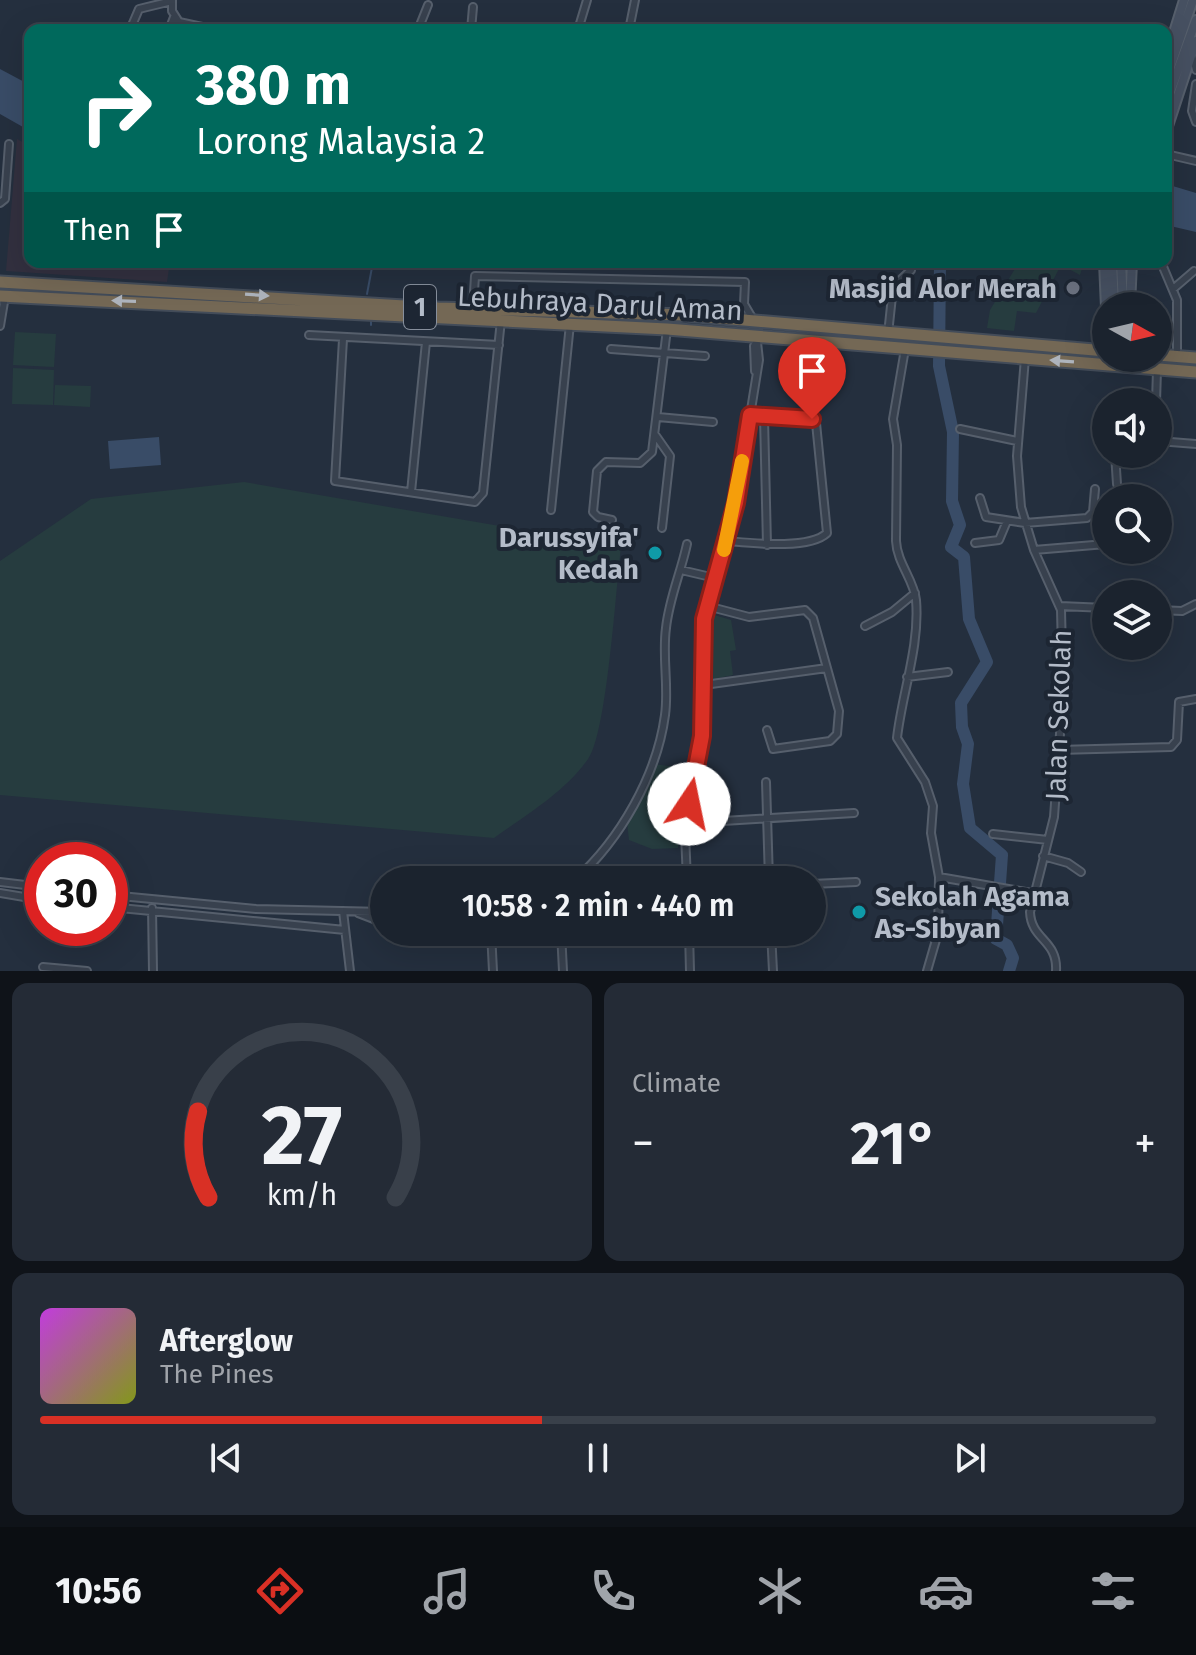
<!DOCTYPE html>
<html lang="en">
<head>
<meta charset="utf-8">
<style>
	body { margin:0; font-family:"Fira Sans",sans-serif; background:#242b36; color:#f1f3f6; height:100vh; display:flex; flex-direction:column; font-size:30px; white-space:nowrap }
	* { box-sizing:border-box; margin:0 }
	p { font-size:26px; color:#a0a4aa }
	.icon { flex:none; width:44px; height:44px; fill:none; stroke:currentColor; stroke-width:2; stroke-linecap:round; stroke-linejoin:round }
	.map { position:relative; height:971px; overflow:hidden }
	.side { display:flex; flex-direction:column; gap:12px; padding:12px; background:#0f1319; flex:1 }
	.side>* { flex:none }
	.banner { position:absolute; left:24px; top:24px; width:1148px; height:244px; border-radius:16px; box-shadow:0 8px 32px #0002,0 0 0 2px #39404a; background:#00695c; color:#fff; overflow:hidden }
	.needle { width:52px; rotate:98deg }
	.fabs { position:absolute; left:1092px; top:292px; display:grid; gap:16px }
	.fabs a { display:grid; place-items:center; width:80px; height:80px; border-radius:50%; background:#1b232e; box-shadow:0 8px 32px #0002,0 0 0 2px #39404a; font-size:40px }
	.speed { position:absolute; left:24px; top:842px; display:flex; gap:16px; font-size:40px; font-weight:700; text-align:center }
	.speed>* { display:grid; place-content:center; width:104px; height:104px; border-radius:50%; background:#1b232e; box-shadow:0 8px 32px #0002,0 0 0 2px #39404a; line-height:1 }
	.speed .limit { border:12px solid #d22; background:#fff; color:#111 }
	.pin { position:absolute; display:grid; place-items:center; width:68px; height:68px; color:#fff; margin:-82px -34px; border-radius:50% 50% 50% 0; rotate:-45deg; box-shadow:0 0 8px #0007 }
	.pin .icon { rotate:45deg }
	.me { position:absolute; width:88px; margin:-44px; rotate:11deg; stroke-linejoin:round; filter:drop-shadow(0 0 6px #0008) }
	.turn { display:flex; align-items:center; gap:28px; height:168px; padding:0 40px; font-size:36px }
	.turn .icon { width:104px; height:104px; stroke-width:2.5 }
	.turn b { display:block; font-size:56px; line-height:68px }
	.then { display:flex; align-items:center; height:76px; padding:0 40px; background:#0003; gap:16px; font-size:30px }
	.big { font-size:60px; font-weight:600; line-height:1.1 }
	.side .tile { flex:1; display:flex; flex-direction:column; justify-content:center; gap:12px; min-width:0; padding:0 28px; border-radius:16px; background:#242b36 }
	.side .dial { align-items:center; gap:0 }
	.dial svg { height:208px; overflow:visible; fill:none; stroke:#39404a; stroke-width:7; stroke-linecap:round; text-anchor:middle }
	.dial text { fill:#f1f3f6; stroke:none }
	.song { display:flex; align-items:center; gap:24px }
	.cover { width:96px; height:96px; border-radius:12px; background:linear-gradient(135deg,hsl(290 70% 55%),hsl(70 70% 35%)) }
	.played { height:8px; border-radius:4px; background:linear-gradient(90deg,#d93025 45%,#39404a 45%) }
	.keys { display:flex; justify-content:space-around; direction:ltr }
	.heat { display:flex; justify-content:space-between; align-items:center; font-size:44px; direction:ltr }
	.side .tiles { flex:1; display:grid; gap:12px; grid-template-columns:1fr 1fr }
	.tile:last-child { grid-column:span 2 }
	.trip { position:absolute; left:370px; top:866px; width:456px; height:80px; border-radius:40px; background:#1b232e; box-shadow:0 8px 32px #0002,0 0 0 2px #39404a; font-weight:600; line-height:80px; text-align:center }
	.tab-bar { display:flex; height:128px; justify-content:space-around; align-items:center; background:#0b0e12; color:#a0a4aa }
	.tab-bar .icon { width:56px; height:56px }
	.tab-bar .on { color:#d93025 }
	.tab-bar b { font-size:36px; color:#f1f3f6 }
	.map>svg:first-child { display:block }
	.medical { fill:#32303f }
	.green { fill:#263c3f }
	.water { fill:#394c67 }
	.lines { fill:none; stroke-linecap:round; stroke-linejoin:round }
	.stream { stroke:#394c67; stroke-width:2 }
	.river { stroke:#394c67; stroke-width:12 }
	.street-casing { stroke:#565f6c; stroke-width:10 }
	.secondary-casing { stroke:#565f6c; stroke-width:12 }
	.highway-casing { stroke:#434c59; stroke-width:15 }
	.street { stroke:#38414e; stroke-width:6 }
	.secondary { stroke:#465061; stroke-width:8 }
	.highway { stroke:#746855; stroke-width:11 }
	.oneway { fill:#aeb4bd }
	.route-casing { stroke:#8d1f18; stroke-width:20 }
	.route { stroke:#d93025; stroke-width:14 }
	.slow { stroke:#f59e0b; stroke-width:14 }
	.worship-dot { fill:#6b7280; stroke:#1d2633; stroke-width:3 }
	.culture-dot { fill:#0f9aa8; stroke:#1d2633; stroke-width:3 }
	.labels { text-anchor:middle; stroke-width:8; stroke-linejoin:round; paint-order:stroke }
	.shield { fill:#1d2633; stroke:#878f9c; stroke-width:2 }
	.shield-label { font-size:26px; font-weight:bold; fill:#b4bcc9 }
	.poi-label { font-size:28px; font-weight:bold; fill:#b4bcc9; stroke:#1d2633; text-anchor:end }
	.street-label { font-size:28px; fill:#b4bcc9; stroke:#1d2633 }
</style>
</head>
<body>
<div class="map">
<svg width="1196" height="971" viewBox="0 0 1196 971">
	<rect width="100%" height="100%" fill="#242f3e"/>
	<path class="medical" d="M17 139 30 146V262H170L167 282 6 271Z"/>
	<path class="green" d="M1019 262H1084L1080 275 1061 265 1036 313 1017 311 1014 331 987 328 990 310Z
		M15 332 56 334 54 367 13 365Z
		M13 368 54 370 53 405 12 404Z
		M55 385 91 386 90 407 54 405Z
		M244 482 621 547C616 586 607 734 588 759 565 792 526 815 494 838L0 795V561L91 499Z
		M711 614 731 620 736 650 730 651 733 675 714 679 708 672Z
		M653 764 692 769 680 811 678 848 652 849 629 840 627 822Z"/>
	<path class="water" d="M0 69 30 85V131L0 114Z
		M1166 184 1196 193V232L1166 225Z
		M159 437 161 465 110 469 108 441Z"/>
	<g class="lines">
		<path class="stream" d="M367 294 373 262
			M371 321V325"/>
		<path class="river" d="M940 262 939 366 953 432 952 501 960 525 951 547 964 557 969 619 987 662 961 703 962 727 968 744 963 784 970 828 1002 855 996 939 1007 945 1013 958 1009 971"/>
		<g class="street-casing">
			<path id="street" d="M172 0V11L179 22 216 30
				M579 27 591 30
				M130 30 139 9 172 1
				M169 30 174 17
				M418 30 428 5
				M471 30 473 7
				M578 30 587 0
				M629 30 635 0
				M1192 55 1196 70
				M1196 84 1192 111 1196 122
				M1166 154 1196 161
				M0 203 5 199 9 144
				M1161 262 1177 300V357
				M1173 289 1194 271
				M473 308 475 276 745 282 744 304 754 321
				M0 326 5 296
				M888 334 893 287 911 270
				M309 335 499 345
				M343 339 335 481 475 502 483 493 501 320
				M611 349 705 356
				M905 349 893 419 897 445 896 541C897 563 914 580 916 600 920 646 902 693 897 738L925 782 933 806 931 833 939 877 938 933 927 971
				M1025 358 1017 456 1021 507 1034 550 1061 610 1063 692 1054 817 1030 912C1031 940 1058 940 1056 971
				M755 371 754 346 758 340
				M1156 402 1157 370
				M658 417 713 422
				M764 417 767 545
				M960 429 1017 441
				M656 436 670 456 662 528
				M1158 441 1196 444
				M1115 454 1117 484
				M411 492 426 342
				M980 498 986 517 1025 523 1087 518 1093 512 1095 489
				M551 510 570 324
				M612 520 598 517 593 512 597 471 606 462 640 463 652 452 667 329
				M727 541C751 543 809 550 827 533L816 423 808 418 750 415
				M975 543 999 540 1007 521
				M1034 550 1106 544
				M681 570 715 578
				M707 606 749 617 805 610 813 618 839 711 837 734 830 741 773 749 767 730
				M1060 606 1106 608
				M1158 610 1182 611 1196 604
				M865 626 892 612 915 593
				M907 677 948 672
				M704 685 827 668
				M1058 750 1171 747 1177 740 1179 702 1196 699
				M766 782 769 880
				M687 817 723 821 854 813
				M993 834 1048 840
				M1043 856 1068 863 1081 872
				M939 877 1032 893
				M575 880C620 840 657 775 665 715 669 686 662 657 666 628 669 599 681 572 687 544
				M687 880 685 834 702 736 704 619 736 503 759 360 757 342
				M0 882 42 887
				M812 884 856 882
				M0 893 42 900
				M110 895 256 909 384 912
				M110 907 345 930
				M152 908 153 971
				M343 911 350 971
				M358 913 384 923
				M491 932 493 971
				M561 932 563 971
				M689 932 690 971
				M771 932 773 971
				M43 967 87 971"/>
		</g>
		<g class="secondary-casing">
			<path id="secondary" d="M1166 58 1184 0
				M1166 79 1193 0
				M1166 103 1196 20
				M1166 132 1196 41
				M1104 262 1106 308
				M1112 262 1114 306
				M1121 262 1123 306
				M1130 306 1132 262"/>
		</g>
		<g class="highway-casing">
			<path id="highway" d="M0 282 438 308 686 315 1106 351
				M0 296 667 329 1196 372
				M1158 355 1196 358"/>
		</g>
		<use href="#street" class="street"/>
		<use href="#secondary" class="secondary"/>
		<use href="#highway" class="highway"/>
	</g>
	<defs><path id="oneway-solid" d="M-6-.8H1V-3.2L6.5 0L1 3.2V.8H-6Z" transform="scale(2)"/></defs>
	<g class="oneway">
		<use href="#oneway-solid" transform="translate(257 295) rotate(4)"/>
		<use href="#oneway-solid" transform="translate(124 301) rotate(-178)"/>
		<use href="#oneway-solid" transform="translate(1062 361) rotate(-176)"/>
	</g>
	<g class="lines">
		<g class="route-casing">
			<path id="route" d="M689 804 702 736 704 619 736 503 750 415 812 419"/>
		</g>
		<use href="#route" class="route"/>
		<path class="slow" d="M724 550 742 461"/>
	</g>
	<circle class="worship-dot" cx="1073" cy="288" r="8"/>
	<g class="culture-dot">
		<circle cx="655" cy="553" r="8"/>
		<circle cx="859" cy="912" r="8"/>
	</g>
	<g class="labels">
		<rect class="shield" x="404" y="285" width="32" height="44" rx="6"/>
		<g class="shield-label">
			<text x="420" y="316">1</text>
		</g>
		<g class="poi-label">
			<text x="1057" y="298">Masjid Alor Merah</text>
			<text x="639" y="547">Darussyifa'<tspan x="639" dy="32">Kedah</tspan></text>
			<text x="875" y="906" text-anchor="start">Sekolah Agama<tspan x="875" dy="32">As-Sibyan</tspan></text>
		</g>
		<g class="street-label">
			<text transform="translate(600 303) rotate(3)" y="10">Lebuhraya Darul Aman</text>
			<text transform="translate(1058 715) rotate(-88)" y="10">Jalan Sekolah</text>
		</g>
	</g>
</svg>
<div class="fabs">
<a><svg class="needle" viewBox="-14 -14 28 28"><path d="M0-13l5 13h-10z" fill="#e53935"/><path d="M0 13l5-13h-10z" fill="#a0a4aa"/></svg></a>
<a><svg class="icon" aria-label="sound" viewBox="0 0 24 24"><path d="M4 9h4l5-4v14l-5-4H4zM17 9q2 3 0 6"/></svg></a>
<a><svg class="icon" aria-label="search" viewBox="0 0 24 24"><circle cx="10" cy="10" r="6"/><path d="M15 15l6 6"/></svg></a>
<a><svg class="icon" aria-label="layers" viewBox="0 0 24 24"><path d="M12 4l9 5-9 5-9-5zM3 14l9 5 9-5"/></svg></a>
</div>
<div class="speed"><div class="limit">30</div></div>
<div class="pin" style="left:812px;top:419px;background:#d93025"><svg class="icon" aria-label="arrive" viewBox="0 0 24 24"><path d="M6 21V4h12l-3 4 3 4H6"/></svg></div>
<svg class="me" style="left:689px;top:804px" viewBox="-20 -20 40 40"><circle r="19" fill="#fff"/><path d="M0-13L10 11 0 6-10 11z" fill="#d93025"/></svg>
<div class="trip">10:58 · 2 min · 440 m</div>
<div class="banner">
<div class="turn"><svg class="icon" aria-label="right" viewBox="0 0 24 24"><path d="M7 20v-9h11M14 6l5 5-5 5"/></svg><div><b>380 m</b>Lorong Malaysia 2</div></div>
<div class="then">Then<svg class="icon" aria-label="arrive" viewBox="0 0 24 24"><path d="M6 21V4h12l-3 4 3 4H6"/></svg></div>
</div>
</div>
<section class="side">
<div class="tiles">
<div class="tile dial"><svg viewBox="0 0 100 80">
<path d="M14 69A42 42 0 1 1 86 69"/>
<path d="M14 69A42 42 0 0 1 10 36" stroke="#d93025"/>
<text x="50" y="56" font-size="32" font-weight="700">27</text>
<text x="50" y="72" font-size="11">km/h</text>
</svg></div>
<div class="tile"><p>Climate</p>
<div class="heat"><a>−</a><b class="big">21°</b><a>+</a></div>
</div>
<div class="tile">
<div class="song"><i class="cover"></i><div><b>Afterglow</b><p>The Pines</p></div></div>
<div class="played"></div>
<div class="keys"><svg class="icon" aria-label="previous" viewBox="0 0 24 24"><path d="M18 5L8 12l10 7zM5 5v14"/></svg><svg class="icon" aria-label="pause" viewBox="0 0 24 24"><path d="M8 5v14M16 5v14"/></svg><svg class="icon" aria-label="next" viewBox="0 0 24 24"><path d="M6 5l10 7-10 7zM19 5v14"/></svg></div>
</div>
</div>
</section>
<nav class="tab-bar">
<b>10:56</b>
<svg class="icon on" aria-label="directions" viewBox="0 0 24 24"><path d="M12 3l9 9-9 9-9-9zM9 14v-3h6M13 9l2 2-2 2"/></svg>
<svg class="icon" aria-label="music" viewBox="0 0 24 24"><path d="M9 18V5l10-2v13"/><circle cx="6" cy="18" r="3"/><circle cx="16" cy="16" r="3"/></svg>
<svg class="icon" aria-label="phone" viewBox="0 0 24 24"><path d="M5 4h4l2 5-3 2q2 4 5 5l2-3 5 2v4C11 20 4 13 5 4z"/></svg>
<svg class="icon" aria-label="climate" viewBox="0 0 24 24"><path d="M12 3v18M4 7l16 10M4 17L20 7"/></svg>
<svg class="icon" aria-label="car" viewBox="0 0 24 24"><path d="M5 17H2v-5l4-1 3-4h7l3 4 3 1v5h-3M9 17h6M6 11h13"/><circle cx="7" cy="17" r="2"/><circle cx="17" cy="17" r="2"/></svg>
<svg class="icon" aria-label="filters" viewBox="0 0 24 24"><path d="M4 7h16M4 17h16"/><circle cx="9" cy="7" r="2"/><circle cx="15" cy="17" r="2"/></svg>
</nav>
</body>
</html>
